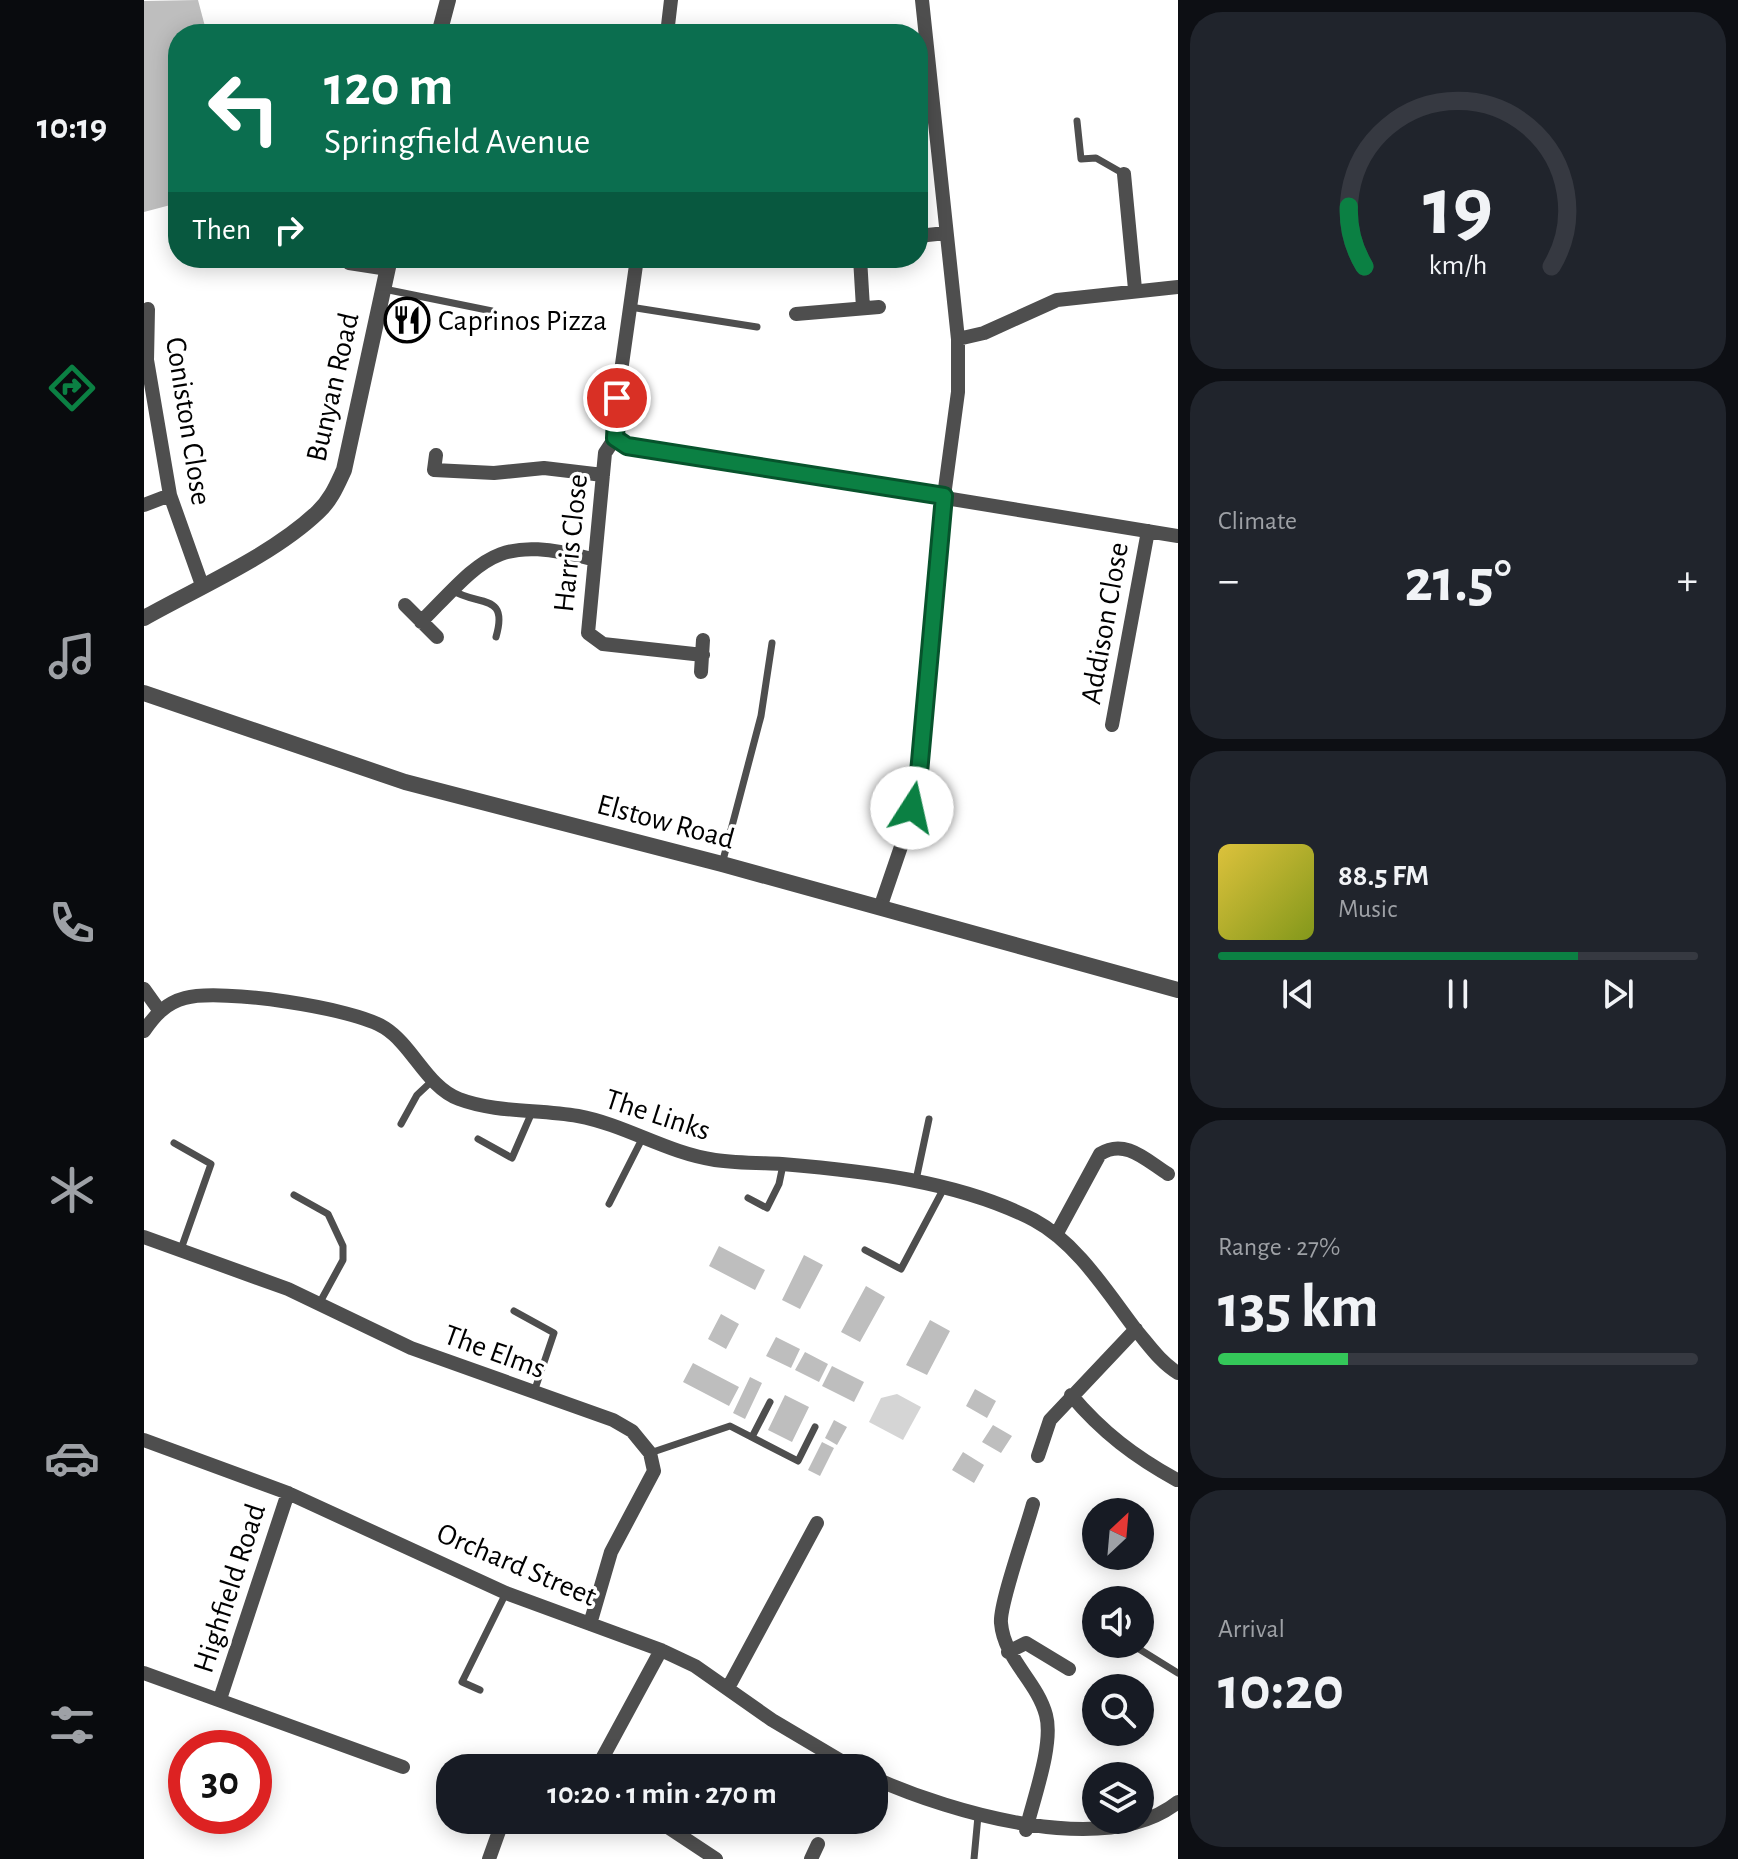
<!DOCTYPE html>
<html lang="en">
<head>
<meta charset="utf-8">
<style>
	body { margin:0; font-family:"Alegreya Sans",sans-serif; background:#20242c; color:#f1f3f6; height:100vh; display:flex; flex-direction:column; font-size:30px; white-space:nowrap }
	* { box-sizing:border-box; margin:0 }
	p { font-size:26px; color:#9ea1a6 }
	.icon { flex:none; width:44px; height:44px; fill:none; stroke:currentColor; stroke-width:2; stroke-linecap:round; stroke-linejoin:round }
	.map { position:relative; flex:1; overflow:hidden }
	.panel { display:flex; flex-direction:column; gap:12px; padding:12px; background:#0d0f14; width:560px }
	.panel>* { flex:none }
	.guide { position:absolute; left:24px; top:24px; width:760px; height:244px; border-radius:32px; box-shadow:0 4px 20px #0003; background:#0b6e4f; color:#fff; overflow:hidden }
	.needle { width:52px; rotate:26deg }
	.fabs { position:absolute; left:938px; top:1498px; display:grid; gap:16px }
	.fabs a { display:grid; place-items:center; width:72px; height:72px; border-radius:50%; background:#171b24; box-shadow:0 4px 20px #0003; font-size:40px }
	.speed { position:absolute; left:24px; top:1730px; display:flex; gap:16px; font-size:40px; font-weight:700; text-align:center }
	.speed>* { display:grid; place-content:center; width:104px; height:104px; border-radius:50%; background:#171b24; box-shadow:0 4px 20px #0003; line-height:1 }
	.speed .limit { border:12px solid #d22; background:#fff; color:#111 }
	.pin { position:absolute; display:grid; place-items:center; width:68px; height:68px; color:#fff; margin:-34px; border:4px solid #fff; border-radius:50%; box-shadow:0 2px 8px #0007 }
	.me { position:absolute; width:88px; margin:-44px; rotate:10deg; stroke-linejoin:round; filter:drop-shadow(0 0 6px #0008) }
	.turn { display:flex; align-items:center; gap:28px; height:168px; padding:0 24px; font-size:36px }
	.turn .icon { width:104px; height:104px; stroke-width:2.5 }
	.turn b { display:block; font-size:56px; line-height:68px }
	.then { display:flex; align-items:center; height:76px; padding:0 24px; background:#0003; gap:16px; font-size:30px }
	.big { font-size:60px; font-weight:600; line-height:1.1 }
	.panel .tile { flex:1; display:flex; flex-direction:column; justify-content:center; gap:12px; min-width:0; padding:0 28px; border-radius:32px; background:#20242c }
	.panel .dial { align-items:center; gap:0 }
	.dial svg { height:208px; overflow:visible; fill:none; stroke:#363941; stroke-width:7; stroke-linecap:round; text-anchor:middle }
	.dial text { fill:#f1f3f6; stroke:none }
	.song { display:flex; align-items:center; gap:24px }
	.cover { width:96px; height:96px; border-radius:12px; background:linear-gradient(135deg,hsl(50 70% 55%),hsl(70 70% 35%)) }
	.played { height:8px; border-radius:4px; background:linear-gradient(90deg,#0b8043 75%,#363941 75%) }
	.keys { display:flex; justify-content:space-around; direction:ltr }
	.heat { display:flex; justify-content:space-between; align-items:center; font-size:44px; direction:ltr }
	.charge { height:12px; border-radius:6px; background:linear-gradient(90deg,#34c759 27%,#363941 0) }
	.trip { position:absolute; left:292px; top:1754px; width:452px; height:80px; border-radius:32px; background:#171b24; box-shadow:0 4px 20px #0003; font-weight:600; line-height:80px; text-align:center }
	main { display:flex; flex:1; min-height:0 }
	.dock { display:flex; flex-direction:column; width:144px; justify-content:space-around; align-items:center; background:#090b0e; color:#9ea1a6 }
	.dock .icon { width:56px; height:56px }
	.dock .on { color:#0b8043 }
	.dock b { font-size:36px; color:#f1f3f6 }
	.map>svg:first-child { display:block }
	.green { fill:#d5d5d5 }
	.building { fill:#bebebe }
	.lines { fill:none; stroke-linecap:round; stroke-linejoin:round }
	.service { stroke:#4e4e4e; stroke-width:7 }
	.minor { stroke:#4e4e4e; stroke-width:14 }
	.tertiary { stroke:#4e4e4e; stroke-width:16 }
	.route-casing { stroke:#07532c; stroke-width:20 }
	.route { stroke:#0b8043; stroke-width:14 }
	.labels { text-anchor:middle; stroke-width:7; stroke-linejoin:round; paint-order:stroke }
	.poi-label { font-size:30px; fill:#000; stroke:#fff; text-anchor:start }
	.street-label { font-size:30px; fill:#000; stroke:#fff }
</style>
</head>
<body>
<main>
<nav class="dock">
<b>10:19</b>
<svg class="icon on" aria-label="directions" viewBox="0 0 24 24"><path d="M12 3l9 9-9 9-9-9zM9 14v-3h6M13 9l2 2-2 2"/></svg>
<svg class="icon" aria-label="music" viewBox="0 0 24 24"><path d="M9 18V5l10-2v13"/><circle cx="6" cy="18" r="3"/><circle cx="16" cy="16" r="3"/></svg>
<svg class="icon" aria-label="phone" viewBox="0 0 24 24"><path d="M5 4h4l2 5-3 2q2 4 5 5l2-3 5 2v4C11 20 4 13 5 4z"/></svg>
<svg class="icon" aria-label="climate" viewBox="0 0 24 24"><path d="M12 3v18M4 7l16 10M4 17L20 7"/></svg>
<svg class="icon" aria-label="car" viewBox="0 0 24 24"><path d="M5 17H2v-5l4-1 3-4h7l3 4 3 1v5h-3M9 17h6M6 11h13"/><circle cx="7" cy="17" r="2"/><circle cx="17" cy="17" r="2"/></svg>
<svg class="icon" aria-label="filters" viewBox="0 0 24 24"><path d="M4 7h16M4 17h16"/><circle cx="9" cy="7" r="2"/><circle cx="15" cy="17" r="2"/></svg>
</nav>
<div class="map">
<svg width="1034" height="1859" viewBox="0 0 1034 1859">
	<rect width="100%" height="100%" fill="#fff"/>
	<path class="green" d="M753 1394 777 1407 759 1440 725 1422 737 1398Z"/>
	<path class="building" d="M54 0 63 34H34V203L0 212V1Z
		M258 307 272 310 267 333 254 330Z
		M575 1246 621 1270 611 1290 565 1266Z
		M660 1255 679 1265 656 1309 638 1300Z
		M722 1286 741 1297 716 1342 697 1332Z
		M577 1314 595 1324 582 1349 564 1339Z
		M786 1320 806 1331 783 1375 762 1365Z
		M632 1337 656 1349 647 1368 622 1356Z
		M661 1352 684 1364 675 1382 651 1370Z
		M549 1363 595 1387 585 1406 539 1382Z
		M688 1366 720 1382 710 1402 678 1386Z
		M606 1377 618 1383 601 1419 589 1413Z
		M831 1389 852 1401 843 1418 822 1406Z
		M641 1395 665 1407 648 1442 624 1430Z
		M690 1420 703 1427 693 1445 681 1438Z
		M849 1425 868 1436 857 1453 838 1442Z
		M678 1442 690 1448 676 1476 664 1470Z
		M819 1452 840 1465 830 1483 808 1470Z"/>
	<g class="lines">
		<path class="service" d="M933 121 937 159 952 158 980 174
			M240 289 348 311
			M486 307 613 327
			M308 590C334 607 365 592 352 637
			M578 864 617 716 628 643
			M257 1124 273 1095 289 1080
			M334 1139 368 1158 388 1112
			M30 1143 67 1164 37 1249
			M772 1180 785 1119
			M150 1195 184 1214 199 1246V1260L175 1304
			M604 1198 623 1208 635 1184 639 1165
			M465 1204 499 1137
			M721 1250 757 1269 800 1188
			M370 1311 410 1333 390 1392
			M608 1437 626 1402
			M506 1453 586 1426 654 1461 671 1427
			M996 1616 1002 1606
			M987 1644 1034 1673
			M336 1690 318 1682 362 1593
			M830 1859 834 1816"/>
		<path class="minor" d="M523 34 527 0
			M980 174 991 289
			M774 236 802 233
			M716 258 719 308
			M205 263 244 269
			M4 309 3 360 26 495 58 585
			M652 314 735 307
			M814 339 840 333 913 300 1034 287
			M471 438 483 446 1034 536
			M471 438 461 453 444 633 459 644 559 655
			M471 438 469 428 493 258
			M292 455 290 470 350 473 400 468 459 475
			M0 505 26 495
			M261 605 293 637
			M277 622C341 557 352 534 448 559
			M557 672 559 640
			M968 725 1004 531
			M736 908 762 832 774 784 800 496 814 392V339L778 0
			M0 989 15 1010
			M0 1031C11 1015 22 1003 41 998 77 988 211 1008 241 1028 269 1046 283 1087 315 1099 352 1113 395 1109 434 1116 482 1125 523 1153 571 1160 593 1163 616 1163 638 1164 720 1171 815 1181 890 1220 933 1243 963 1292 992 1330 1005 1345 1016 1362 1034 1373
			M912 1235 956 1154C981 1138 1002 1160 1024 1174
			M0 1237 144 1289 267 1348 469 1420 488 1431 506 1453 510 1471 467 1552 446 1624
			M927 1395C958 1432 991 1457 1033 1480
			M0 1440 144 1493 362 1593 517 1650 551 1666 628 1720 709 1768
			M894 1456 906 1420 992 1329
			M864 1652 882 1643 925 1669
			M0 1673 259 1767
			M584 1688 673 1523
			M76 1699 144 1493
			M453 1768 517 1650
			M730 1778C808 1813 963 1859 1034 1802
			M513 1820 572 1859
			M882 1830C889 1800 910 1744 902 1715 893 1681 860 1659 857 1623 855 1605 883 1527 889 1504
			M345 1859 359 1820
			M667 1859 674 1844"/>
		<path class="tertiary" d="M295 34 304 0
			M0 618C55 587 129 555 174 512 187 500 193 485 200 470L246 258
			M0 693 261 782 578 864 1034 990"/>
	</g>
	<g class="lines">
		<g class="route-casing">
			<path id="route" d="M473 398 471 438 483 446 800 496 774 784 768 808"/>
		</g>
		<use href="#route" class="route"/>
	</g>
	<defs>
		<g id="restaurant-ring" transform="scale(2.3)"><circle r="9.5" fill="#fff" stroke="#000" stroke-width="1.5"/><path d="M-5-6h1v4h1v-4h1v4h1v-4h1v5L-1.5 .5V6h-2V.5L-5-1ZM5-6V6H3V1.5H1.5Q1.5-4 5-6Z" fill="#000"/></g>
	</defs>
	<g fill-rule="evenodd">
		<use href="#restaurant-ring" x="263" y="320"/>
	</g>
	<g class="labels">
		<g class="poi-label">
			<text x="294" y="330">Caprinos Pizza</text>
		</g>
		<g class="street-label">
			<text transform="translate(188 387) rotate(-77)" y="10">Bunyan Road</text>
			<text transform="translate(45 421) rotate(81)" y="10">Coniston Close</text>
			<text transform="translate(426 543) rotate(-84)" y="10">Harris Close</text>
			<text transform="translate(960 623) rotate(-80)" y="10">Addison Close</text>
			<text transform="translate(522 821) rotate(15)" y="10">Elstow Road</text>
			<text transform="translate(514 1114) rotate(18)" y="10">The Links</text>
			<text transform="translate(351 1351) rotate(20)" y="10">The Elms</text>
			<text transform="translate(373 1564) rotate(23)" y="10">Orchard Street</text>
			<text transform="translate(85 1588) rotate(-72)" y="10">Highfield Road</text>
		</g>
	</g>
</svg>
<div class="fabs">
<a><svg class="needle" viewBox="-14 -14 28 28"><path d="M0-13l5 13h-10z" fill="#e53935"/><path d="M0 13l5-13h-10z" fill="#9ea1a6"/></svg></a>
<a><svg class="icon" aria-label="sound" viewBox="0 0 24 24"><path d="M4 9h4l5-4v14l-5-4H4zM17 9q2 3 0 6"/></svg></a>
<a><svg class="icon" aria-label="search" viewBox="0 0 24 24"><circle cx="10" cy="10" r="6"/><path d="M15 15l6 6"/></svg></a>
<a><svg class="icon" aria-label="layers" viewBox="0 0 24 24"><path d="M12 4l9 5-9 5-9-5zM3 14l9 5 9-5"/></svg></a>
</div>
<div class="speed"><div class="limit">30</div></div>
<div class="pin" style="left:473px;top:398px;background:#d93025"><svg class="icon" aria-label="arrive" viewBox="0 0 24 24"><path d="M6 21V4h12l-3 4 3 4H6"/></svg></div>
<svg class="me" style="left:768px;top:808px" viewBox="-20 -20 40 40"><circle r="19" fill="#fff"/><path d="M0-13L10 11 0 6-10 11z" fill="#0b8043"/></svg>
<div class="trip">10:20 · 1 min · 270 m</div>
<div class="guide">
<div class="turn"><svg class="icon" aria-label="left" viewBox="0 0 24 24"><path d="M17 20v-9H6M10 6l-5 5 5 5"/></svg><div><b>120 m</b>Springfield Avenue</div></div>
<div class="then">Then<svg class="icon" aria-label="right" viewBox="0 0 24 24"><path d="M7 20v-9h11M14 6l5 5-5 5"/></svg></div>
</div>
</div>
<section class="panel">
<div class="tile dial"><svg viewBox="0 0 100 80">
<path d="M14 69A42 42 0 1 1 86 69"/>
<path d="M14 69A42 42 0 0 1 8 46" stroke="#0b8043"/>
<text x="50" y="56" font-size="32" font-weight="700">19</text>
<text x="50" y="72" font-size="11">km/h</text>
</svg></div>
<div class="tile"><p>Climate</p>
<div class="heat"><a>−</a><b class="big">21.5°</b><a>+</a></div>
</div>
<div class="tile">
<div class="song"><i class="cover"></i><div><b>88.5 FM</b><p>Music</p></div></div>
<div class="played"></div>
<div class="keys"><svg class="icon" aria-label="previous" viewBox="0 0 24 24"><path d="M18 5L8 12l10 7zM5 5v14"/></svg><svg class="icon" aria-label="pause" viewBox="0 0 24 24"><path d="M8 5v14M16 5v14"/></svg><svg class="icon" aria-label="next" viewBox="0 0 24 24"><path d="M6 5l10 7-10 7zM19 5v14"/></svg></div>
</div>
<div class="tile"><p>Range · 27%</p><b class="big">135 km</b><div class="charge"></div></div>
<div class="tile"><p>Arrival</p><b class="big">10:20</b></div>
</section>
</main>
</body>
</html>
